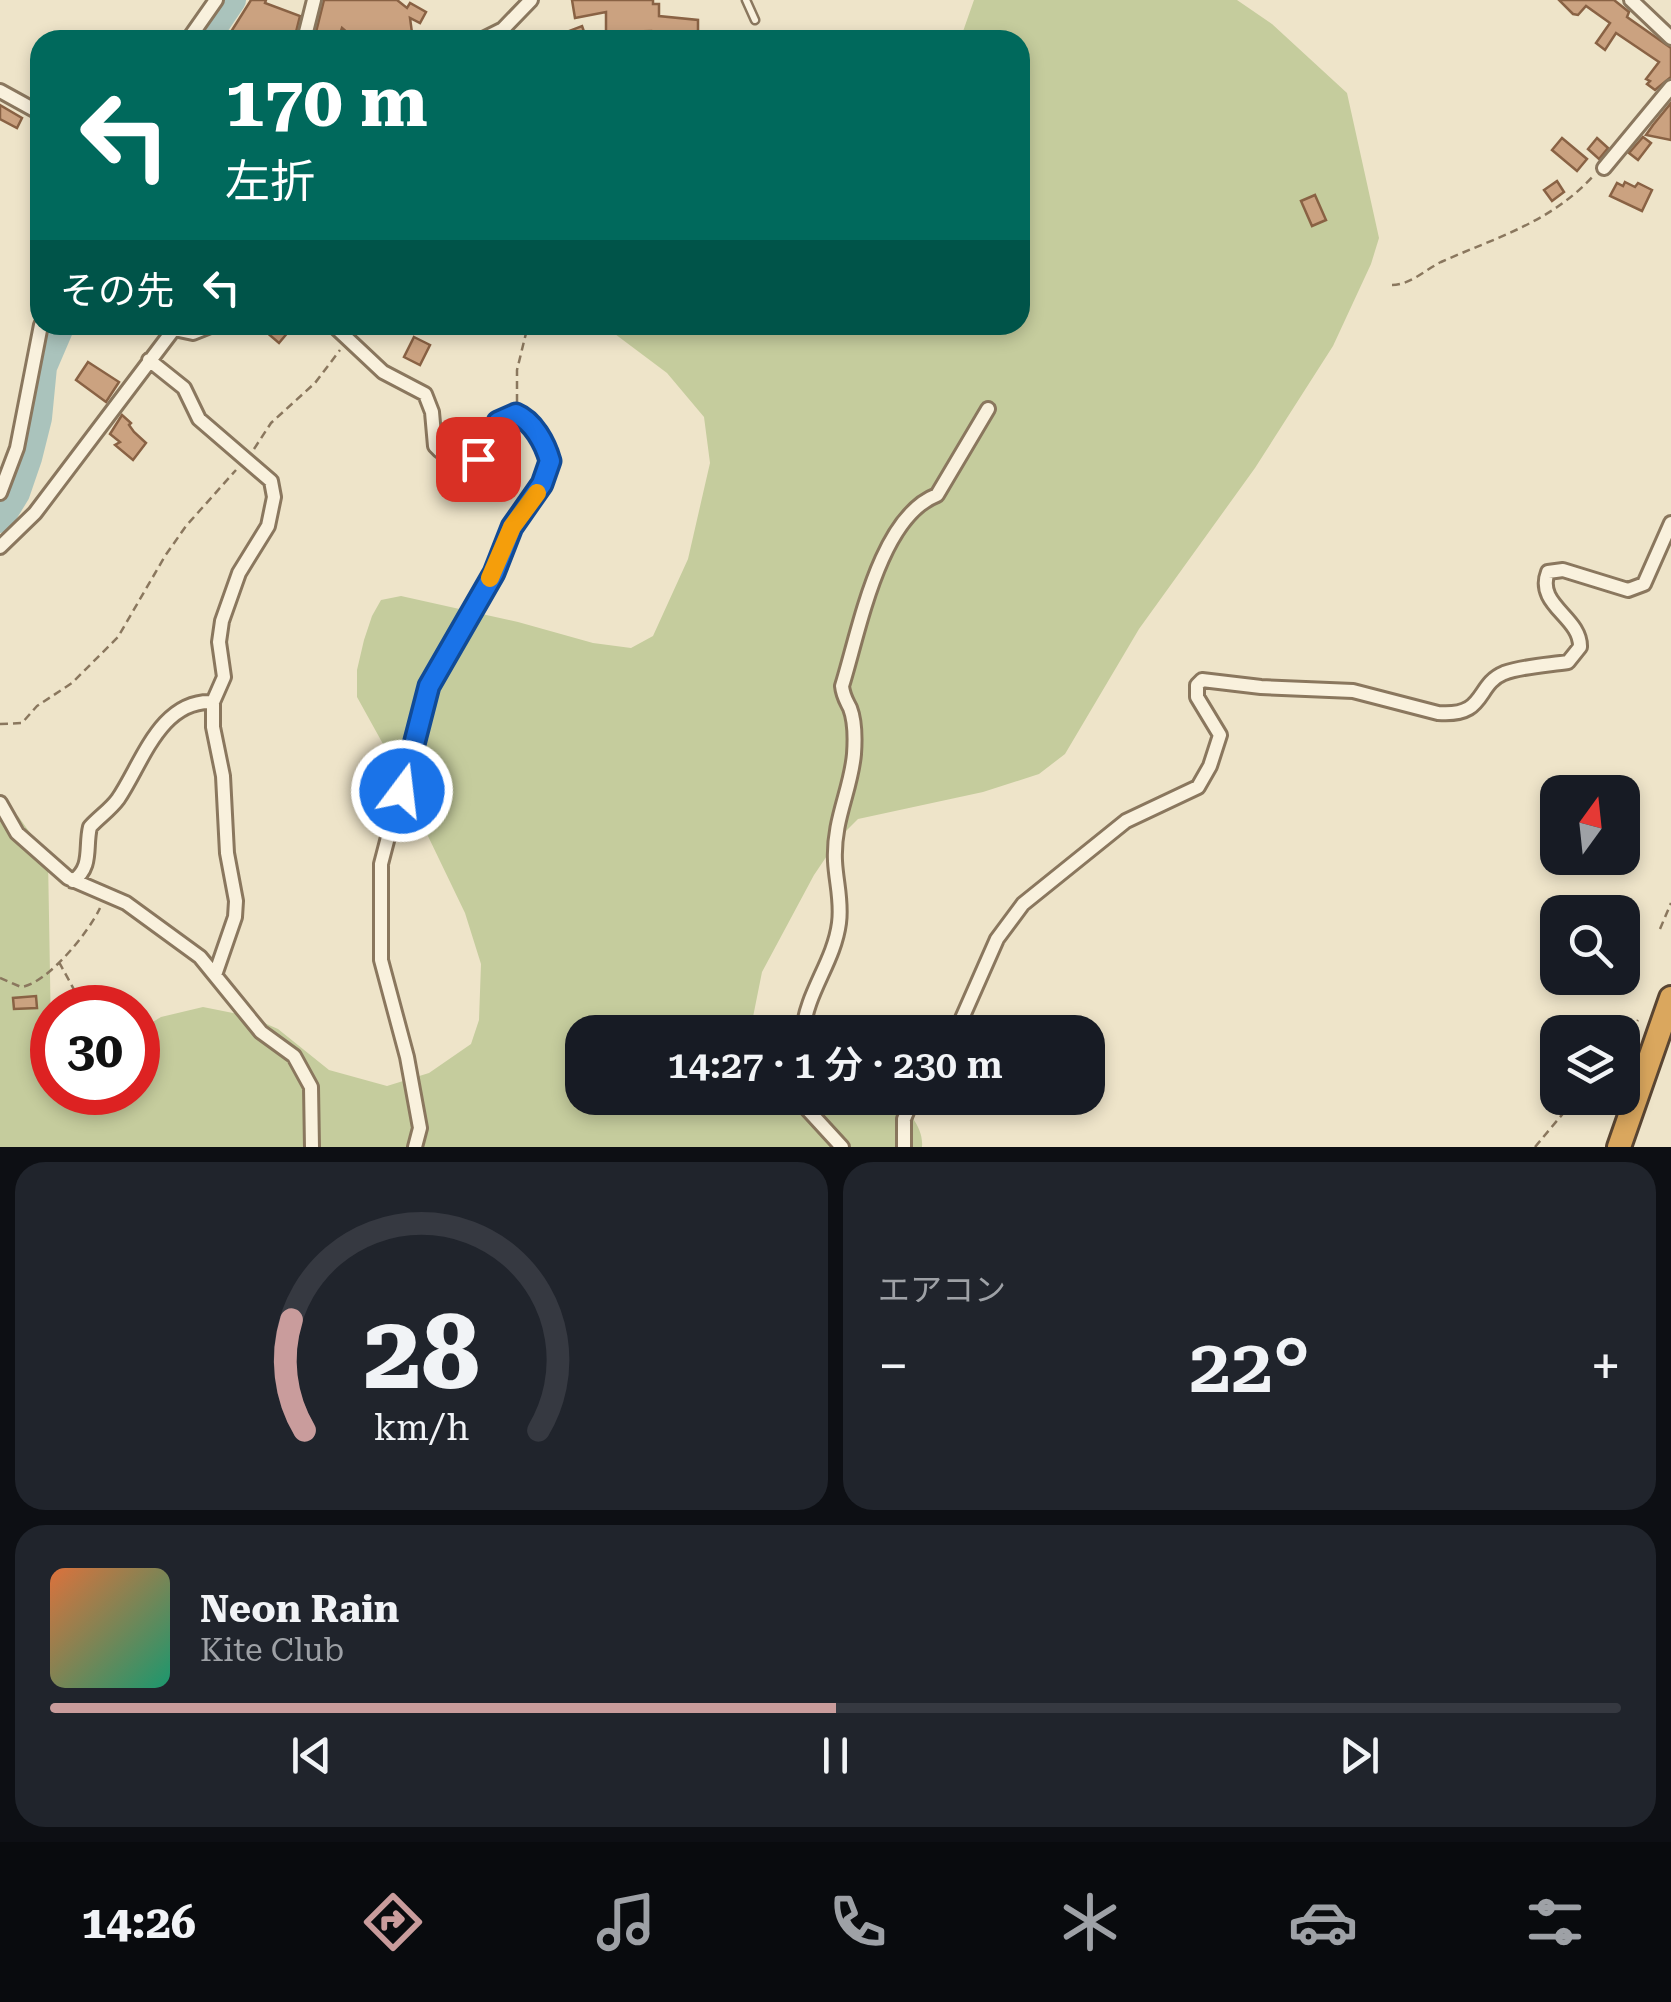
<!DOCTYPE html>
<html lang="ja">
<head>
<meta charset="utf-8">
<style>
	body { margin:0; font-family:"Roboto Serif","Noto Sans JP",serif; background:#20242c; color:#f1f3f6; height:100vh; display:flex; flex-direction:column; font-size:38px; white-space:nowrap }
	* { box-sizing:border-box; margin:0 }
	p { font-size:32px; color:#9ea1a6 }
	.icon { flex:none; width:55px; height:55px; fill:none; stroke:currentColor; stroke-width:2; stroke-linecap:round; stroke-linejoin:round }
	.map { position:relative; height:1147px; overflow:hidden }
	.side { display:flex; flex-direction:column; gap:15px; padding:15px; background:#0d0f14; flex:1 }
	.side>* { flex:none }
	.top-card { position:absolute; left:30px; top:30px; width:1000px; height:305px; border-radius:30px; box-shadow:0 5px 15px #0003; background:#00695c; color:#fff; overflow:hidden }
	.needle { width:65px; rotate:15deg }
	.buttons { position:absolute; left:1540px; top:775px; display:grid; gap:20px }
	.buttons a { display:grid; place-items:center; width:100px; height:100px; border-radius:20px; background:#171b24; box-shadow:0 5px 15px #0003; font-size:50px }
	.speed { position:absolute; left:30px; top:985px; display:flex; gap:20px; font-size:50px; font-weight:700; text-align:center }
	.speed>* { display:grid; place-content:center; width:130px; height:130px; border-radius:50%; background:#171b24; box-shadow:0 5px 15px #0003; line-height:1 }
	.speed .limit { border:15px solid #d22; background:#fff; color:#111 }
	.pin { position:absolute; display:grid; place-items:center; width:85px; height:85px; color:#fff; margin:-42px; border-radius:20px; box-shadow:0 5px 15px #0006 }
	.me { position:absolute; width:110px; margin:-55px; rotate:15deg; stroke-linejoin:round; filter:drop-shadow(0 0 8px #0008) }
	.turn { display:flex; align-items:center; gap:35px; height:210px; padding:0 30px; font-size:45px }
	.turn .icon { width:130px; height:130px; stroke-width:2.5 }
	.turn b { display:block; font-size:70px; line-height:85px }
	.then { display:flex; align-items:center; height:95px; padding:0 30px; background:#0003; gap:20px; font-size:38px }
	.big { font-size:75px; font-weight:600; line-height:1.1 }
	.side .card { flex:1; display:flex; flex-direction:column; justify-content:center; gap:15px; min-width:0; padding:0 35px; border-radius:30px; background:#20242c }
	.side .dial { align-items:center; gap:0 }
	.dial svg { height:260px; overflow:visible; fill:none; stroke:#363941; stroke-width:7; stroke-linecap:round; text-anchor:middle }
	.dial text { fill:#f1f3f6; stroke:none }
	.song { display:flex; align-items:center; gap:30px }
	.cover { width:120px; height:120px; border-radius:15px; background:linear-gradient(135deg,hsl(20 70% 55%),hsl(160 70% 35%)) }
	.played { height:10px; border-radius:5px; background:linear-gradient(90deg,#c99c9c 50%,#363941 50%) }
	.keys { display:flex; justify-content:space-around; direction:ltr }
	.heat { display:flex; justify-content:space-between; align-items:center; font-size:55px; direction:ltr }
	.side .tiles { flex:1; display:grid; gap:15px; grid-template-columns:1fr 1fr }
	.card:last-child { grid-column:span 2 }
	.trip { position:absolute; left:565px; top:1015px; width:540px; height:100px; border-radius:30px; background:#171b24; box-shadow:0 5px 15px #0003; font-weight:600; line-height:100px; text-align:center }
	.dock { display:flex; height:160px; justify-content:space-around; align-items:center; background:#090b0e; color:#9ea1a6 }
	.dock .icon { width:70px; height:70px }
	.dock .selected { color:#c99c9c }
	.dock b { font-size:45px; color:#f1f3f6 }
	.map>svg:first-child { display:block }
	.green { fill:#c5cc9d }
	.lines { fill:none; stroke-linecap:round; stroke-linejoin:round }
	.river { stroke:#aac3bc; stroke-width:28 }
	.building { fill:#cba280; stroke:#896244; stroke-width:2.5 }
	.service-casing { stroke:#8a775e; stroke-width:11 }
	.minor-casing { stroke:#8a775e; stroke-width:18 }
	.motorway-casing { stroke:#594532; stroke-width:28 }
	.path { stroke:#8a775e; stroke-width:2.5; stroke-dasharray:8 5; stroke-linecap:butt }
	.service { stroke:#f9f1dd; stroke-width:6 }
	.minor { stroke:#f9f1dd; stroke-width:12 }
	.motorway { stroke:#daa75e; stroke-width:22 }
	.route-casing { stroke:#114b97; stroke-width:25 }
	.route { stroke:#1a73e8; stroke-width:18 }
	.slow { stroke:#f59e0b; stroke-width:18 }
</style>
</head>
<body>
<div class="map">
<svg width="1671" height="1147" viewBox="0 0 1671 1147">
	<rect width="100%" height="100%" fill="#eee4c9"/>
	<path class="green" d="M974 0H1237L1272 24 1347 93 1379 238 1371 264 1333 346 1255 468 1139 629 1065 754 1039 774 983 792 858 819 839 838 814 875 762 972 750 1032H582V1098H892C907 1109 924 1127 922 1147H0V809L18 816 48 858 52 1092H138V1031L161 1017 203 1007 248 1016 278 1029 329 1070 387 1086 429 1073 471 1044 479 1020 481 964 465 913 388 753 357 697V670L364 640 372 616 381 600 401 596 518 622 593 643 631 648 653 636 688 559 710 463 704 417 667 373 603 325H1020V40H960Z"/>
	<g class="lines">
		<path class="river" d="M205 40 232 0
			M0 519 16 493 28 458 38 418 43 367 61 325"/>
	</g>
	<path class="building" d="M251 0H266L265 3 300 16 294 40H277L264 35 262 40H239L229 35Z
		M324 0H397L407 8 410 3 426 12 420 23 410 18 413 40H356L342 28 338 40H314Z
		M572 0H653V4H659V16L698 20V40H651V31L617 32V37L606 38V12L575 18Z
		M1559 0H1614L1629 12 1627 17 1671 48V77L1655 90 1647 84 1650 81 1646 79 1659 62 1616 33 1605 50 1596 43 1610 23 1586 6 1578 15 1573 14Z
		M582 26 587 40H548V39Z
		M1671 103V140L1646 135 1653 125Z
		M0 105 22 118 17 128 0 119Z
		M1643 137 1651 143 1638 160 1629 153Z
		M1562 138 1587 159 1577 171 1552 150Z
		M1597 138 1608 148 1599 159 1588 149Z
		M1557 181 1564 192 1552 201 1544 190Z
		M1625 182 1635 187 1638 183 1652 190 1642 211 1610 196 1617 183 1623 186Z
		M1315 195 1326 220 1312 226 1301 201Z
		M258 325H294L279 343Z
		M414 337 430 345 420 365 404 357Z
		M88 362 119 382 106 402 76 380Z
		M122 415 131 423 129 425 134 432 146 443 133 460 115 445 120 442 110 434Z
		M36 996 37 1008 14 1009 13 998Z"/>
	<g class="lines">
		<g class="service-casing">
			<path id="service" d="M746 0 755 20"/>
		</g>
		<g class="minor-casing">
			<path id="minor" d="M1631 0 1671 38
				M188 40 216 0
				M304 40 314 0
				M481 40 503 29 531 0
				M0 91 40 113
				M1604 168 1671 87
				M333 325 383 372 425 394 432 412 435 446C441 453 446 456 455 459 484 469 488 442 498 422L516 414C533 421 545 443 549 461L543 485 512 527 494 573 426 691 381 864V960L407 1057 420 1128 415 1147
				M174 329 193 333 213 325
				M149 360 184 388 199 419 271 481 274 497 268 526 239 573 222 621 219 642 224 677 213 702V727L223 776 227 853 236 901 235 917 215 975
				M0 493 17 448 41 325
				M0 547 35 513 177 325
				M0 803 17 833 68 878 126 903 200 957 261 1032 294 1056 311 1087 312 1147
				M73 881C93 867 85 847 90 827 99 817 110 810 118 799 142 764 160 699 213 702
				M803 1032C806 993 834 962 839 923 842 901 836 882 835 861 833 820 851 790 854 754 855 740 855 721 850 708 846 700 843 696 842 686 859 632 879 517 937 495L988 409
				M956 1032 997 939 1023 904 1126 821 1198 787 1210 766 1220 735 1197 697V685L1202 680 1261 687 1353 691 1438 713C1487 717 1475 685 1504 673 1523 666 1548 665 1568 662L1580 647C1581 617 1535 605 1548 572L1563 570 1628 590 1644 584 1671 523
				M797 1098 842 1147
				M904 1147V1119L913 1098"/>
		</g>
		<g class="motorway-casing">
			<path id="motorway" d="M1619 1147 1671 998"/>
		</g>
		<path class="path" d="M1392 285C1410 285 1425 270 1441 262 1497 237 1552 222 1594 175
			M517 402V370L528 325
			M254 449 271 423 315 383 340 350
			M0 724 22 723 37 706 72 683 118 637 165 556 186 526 236 470
			M1660 929 1671 903
			M59 962 84 1008
			M0 978 21 987C47 984 89 932 100 908
			M1622 1042 1638 1020
			M138 1073V1076
			M1535 1147 1576 1098"/>
		<use href="#service" class="service"/>
		<use href="#minor" class="minor"/>
		<use href="#motorway" class="motorway"/>
	</g>
	<g class="lines">
		<g class="route-casing">
			<path id="route" d="M402 791 429 686 494 573 512 527 542 484 550 461C545 443 533 421 516 414L498 422 487 449 478 459"/>
		</g>
		<use href="#route" class="route"/>
		<path class="slow" d="M490 578 512 527 537 493"/>
	</g>
</svg>
<div class="buttons">
<a><svg class="needle" viewBox="-14 -14 28 28"><path d="M0-13l5 13h-10z" fill="#e53935"/><path d="M0 13l5-13h-10z" fill="#9ea1a6"/></svg></a>
<a><svg class="icon" aria-label="search" viewBox="0 0 24 24"><circle cx="10" cy="10" r="6"/><path d="M15 15l6 6"/></svg></a>
<a><svg class="icon" aria-label="layers" viewBox="0 0 24 24"><path d="M12 4l9 5-9 5-9-5zM3 14l9 5 9-5"/></svg></a>
</div>
<div class="speed"><div class="limit">30</div></div>
<div class="pin" style="left:478px;top:459px;background:#d93025"><svg class="icon" aria-label="arrive" viewBox="0 0 24 24"><path d="M6 21V4h12l-3 4 3 4H6"/></svg></div>
<svg class="me" style="left:402px;top:791px" viewBox="-20 -20 40 40"><circle r="17" fill="#1a73e8" stroke="#fff" stroke-width="3"/><path d="M0-11L8 9 0 5-8 9z" fill="#fff"/></svg>
<div class="trip">14:27 · 1 分 · 230 m</div>
<div class="top-card">
<div class="turn"><svg class="icon" aria-label="left" viewBox="0 0 24 24"><path d="M17 20v-9H6M10 6l-5 5 5 5"/></svg><div><b>170 m</b>左折</div></div>
<div class="then">その先<svg class="icon" aria-label="left" viewBox="0 0 24 24"><path d="M17 20v-9H6M10 6l-5 5 5 5"/></svg></div>
</div>
</div>
<section class="side">
<div class="tiles">
<div class="card dial"><svg viewBox="0 0 100 80">
<path d="M14 69A42 42 0 1 1 86 69"/>
<path d="M14 69A42 42 0 0 1 10 35" stroke="#c99c9c"/>
<text x="50" y="56" font-size="32" font-weight="700">28</text>
<text x="50" y="72" font-size="11">km/h</text>
</svg></div>
<div class="card"><p>エアコン</p>
<div class="heat"><a>−</a><b class="big">22°</b><a>+</a></div>
</div>
<div class="card">
<div class="song"><i class="cover"></i><div><b>Neon Rain</b><p>Kite Club</p></div></div>
<div class="played"></div>
<div class="keys"><svg class="icon" aria-label="previous" viewBox="0 0 24 24"><path d="M18 5L8 12l10 7zM5 5v14"/></svg><svg class="icon" aria-label="pause" viewBox="0 0 24 24"><path d="M8 5v14M16 5v14"/></svg><svg class="icon" aria-label="next" viewBox="0 0 24 24"><path d="M6 5l10 7-10 7zM19 5v14"/></svg></div>
</div>
</div>
</section>
<nav class="dock">
<b>14:26</b>
<svg class="icon selected" aria-label="directions" viewBox="0 0 24 24"><path d="M12 3l9 9-9 9-9-9zM9 14v-3h6M13 9l2 2-2 2"/></svg>
<svg class="icon" aria-label="music" viewBox="0 0 24 24"><path d="M9 18V5l10-2v13"/><circle cx="6" cy="18" r="3"/><circle cx="16" cy="16" r="3"/></svg>
<svg class="icon" aria-label="phone" viewBox="0 0 24 24"><path d="M5 4h4l2 5-3 2q2 4 5 5l2-3 5 2v4C11 20 4 13 5 4z"/></svg>
<svg class="icon" aria-label="climate" viewBox="0 0 24 24"><path d="M12 3v18M4 7l16 10M4 17L20 7"/></svg>
<svg class="icon" aria-label="car" viewBox="0 0 24 24"><path d="M5 17H2v-5l4-1 3-4h7l3 4 3 1v5h-3M9 17h6M6 11h13"/><circle cx="7" cy="17" r="2"/><circle cx="17" cy="17" r="2"/></svg>
<svg class="icon" aria-label="filters" viewBox="0 0 24 24"><path d="M4 7h16M4 17h16"/><circle cx="9" cy="7" r="2"/><circle cx="15" cy="17" r="2"/></svg>
</nav>
</body>
</html>
